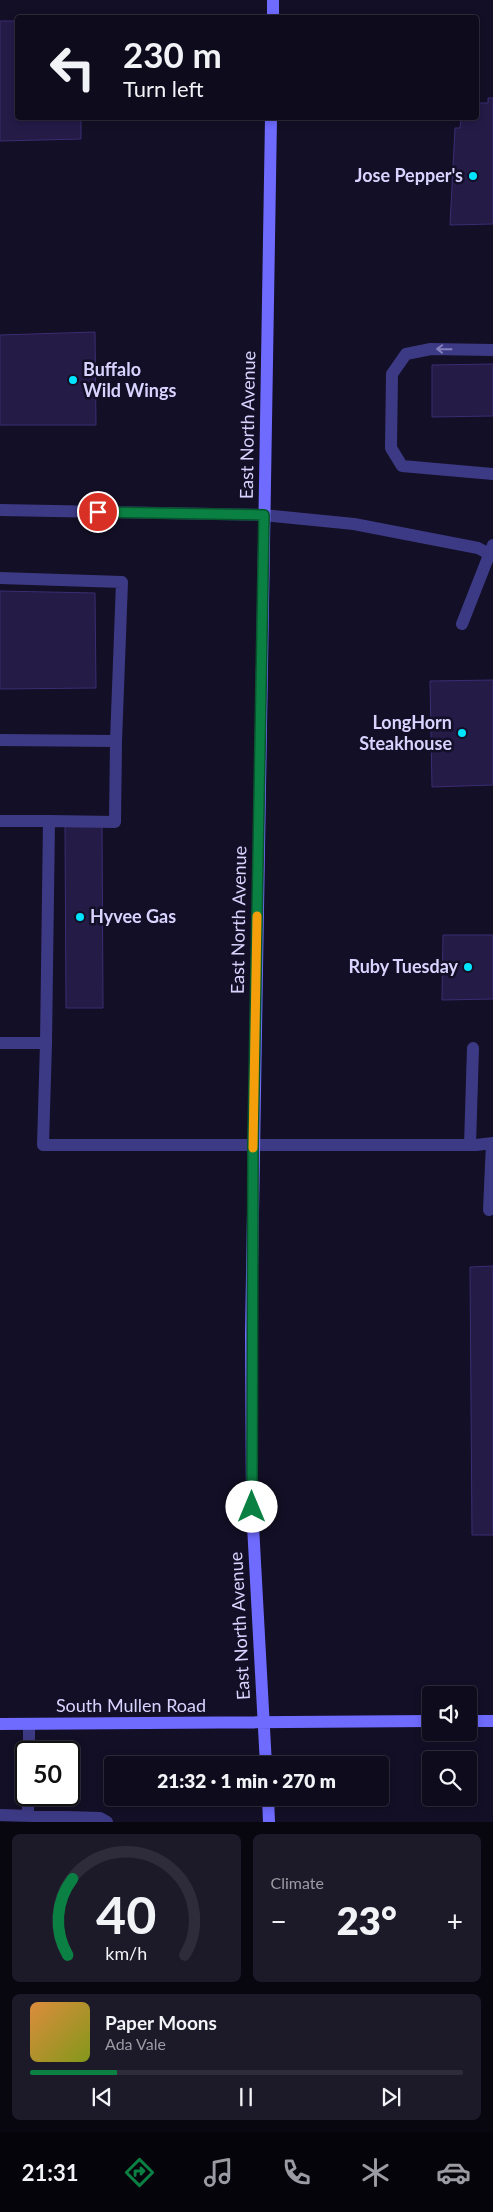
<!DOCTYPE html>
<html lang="en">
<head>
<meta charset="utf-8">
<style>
	body { margin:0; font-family:Lato,sans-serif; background:#1c1929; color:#f1f3f6; height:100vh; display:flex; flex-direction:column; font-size:19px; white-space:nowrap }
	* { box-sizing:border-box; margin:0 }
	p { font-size:16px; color:#9b9ba3 }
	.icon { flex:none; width:28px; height:28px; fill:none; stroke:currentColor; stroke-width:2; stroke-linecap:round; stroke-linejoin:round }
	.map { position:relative; height:1822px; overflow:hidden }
	.side { display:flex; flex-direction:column; gap:12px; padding:12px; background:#08060f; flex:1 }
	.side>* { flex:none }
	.top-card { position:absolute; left:15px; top:15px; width:464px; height:105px; border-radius:5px; box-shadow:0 2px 8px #0003,0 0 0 1px #2e2b3b; background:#0e0b1c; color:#f1f3f6; overflow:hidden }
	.tools { position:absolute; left:422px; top:1686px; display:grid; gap:10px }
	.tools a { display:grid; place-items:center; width:55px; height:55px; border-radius:5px; background:#0e0b1c; box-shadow:0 2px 8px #0003,0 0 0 1px #2e2b3b; font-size:25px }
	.speed { position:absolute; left:15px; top:1741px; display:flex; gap:10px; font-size:25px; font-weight:700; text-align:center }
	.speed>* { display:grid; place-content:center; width:65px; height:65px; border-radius:50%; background:#0e0b1c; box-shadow:0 2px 8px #0003,0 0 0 1px #2e2b3b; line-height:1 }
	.speed .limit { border:2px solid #111; border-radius:8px; background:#fff; color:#111 }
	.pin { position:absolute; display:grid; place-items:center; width:42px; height:42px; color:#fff; margin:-21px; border:2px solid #fff; border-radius:50%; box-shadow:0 1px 5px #0007 }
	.me { position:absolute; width:55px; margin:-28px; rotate:0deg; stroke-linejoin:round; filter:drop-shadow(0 0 4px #0008) }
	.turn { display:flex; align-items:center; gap:18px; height:105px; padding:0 25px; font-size:22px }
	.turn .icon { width:65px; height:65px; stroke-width:2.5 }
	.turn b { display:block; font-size:35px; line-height:42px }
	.big { font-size:38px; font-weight:800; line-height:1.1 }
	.side .card { flex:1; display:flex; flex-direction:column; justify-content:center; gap:8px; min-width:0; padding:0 18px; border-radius:8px; background:#1c1929 }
	.side .dial { align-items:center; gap:0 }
	.dial svg { height:130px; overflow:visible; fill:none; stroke:#2e2b3b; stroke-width:7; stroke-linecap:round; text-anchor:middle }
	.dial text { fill:#f1f3f6; stroke:none }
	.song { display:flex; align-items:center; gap:15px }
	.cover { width:60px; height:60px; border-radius:8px; background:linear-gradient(135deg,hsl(30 70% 55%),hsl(70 70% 35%)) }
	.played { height:5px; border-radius:2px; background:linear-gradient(90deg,#0b8043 20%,#2e2b3b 20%) }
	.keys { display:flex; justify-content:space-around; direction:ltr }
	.heat { display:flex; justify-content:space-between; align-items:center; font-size:28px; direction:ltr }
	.side .tiles { flex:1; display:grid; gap:12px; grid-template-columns:1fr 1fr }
	.card:last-child { grid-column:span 2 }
	.trip { position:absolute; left:104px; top:1756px; width:285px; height:50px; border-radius:5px; background:#0e0b1c; box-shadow:0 2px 8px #0003,0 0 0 1px #2e2b3b; font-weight:800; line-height:50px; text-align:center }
	.menu { display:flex; height:80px; justify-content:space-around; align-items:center; background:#06040b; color:#9b9ba3 }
	.menu .icon { width:35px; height:35px }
	.menu .on { color:#0b8043 }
	.menu b { font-size:22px; color:#f1f3f6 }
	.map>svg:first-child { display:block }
	.building { fill:#241b47; stroke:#3b2d73 }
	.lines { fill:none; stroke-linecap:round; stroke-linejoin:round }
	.lane { stroke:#3d3a85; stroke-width:12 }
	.secondary { stroke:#6f6bff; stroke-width:12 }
	.oneway { stroke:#837fbc }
	.route-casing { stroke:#07532c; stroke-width:12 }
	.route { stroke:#0b8043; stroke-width:9 }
	.slow { stroke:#f59e0b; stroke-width:9 }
	.poi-dot { fill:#00e5ff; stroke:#130f26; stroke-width:2 }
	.labels { text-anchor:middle; stroke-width:5; stroke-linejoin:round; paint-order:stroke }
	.poi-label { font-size:18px; font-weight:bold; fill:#d9d4ff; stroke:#130f26; text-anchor:end }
	.street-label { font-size:18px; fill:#d9d4ff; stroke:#130f26 }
</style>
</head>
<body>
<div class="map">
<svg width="493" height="1822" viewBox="0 0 493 1822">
	<rect width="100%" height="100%" fill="#130f26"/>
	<path class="building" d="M0 21H18V118H81V139L0 141Z
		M488 98H493V224L450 225 455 128H460L461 118H476V103H488Z
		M95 332 96 425H0V335Z
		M493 364V416L432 417V365Z
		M0 591 95 593 96 688 0 689Z
		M493 680V785L432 787 430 681Z
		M102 824 103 1008H66L65 825Z
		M443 935H493V999L442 1000Z
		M493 1266V1535H472L470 1267Z"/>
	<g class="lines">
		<path class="lane" d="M493 350 431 349 406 354 392 374 391 448 402 466 493 474
			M0 510 263 515 354 524 478 548 493 556
			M0 578 122 582 116 741 0 740
			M462 624 493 545
			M0 821H49L46 1043H0
			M49 821 115 822 116 741
			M46 1043 43 1145H476L493 1143
			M470 1145 473 1048
			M489 1210 492 1143
			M29 1752V1724
			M0 1815 100 1818 107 1822
			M28 1822V1795"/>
		<path class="secondary" d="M273 18V0
			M469 1721H493
			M0 1724 431 1721
			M266 1765 252 1507 251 1335 271 118
			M268 1798 269 1822"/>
	</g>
	<defs><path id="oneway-shaft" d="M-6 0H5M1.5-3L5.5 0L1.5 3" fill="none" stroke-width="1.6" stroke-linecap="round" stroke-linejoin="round" transform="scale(1.25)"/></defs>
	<use class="oneway" href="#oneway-shaft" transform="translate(444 349) rotate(-179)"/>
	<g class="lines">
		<g class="route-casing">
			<path id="route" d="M98 512 264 515 253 1145 252 1507"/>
		</g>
		<use href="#route" class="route"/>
		<path class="slow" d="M253 1148 257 916"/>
	</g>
	<g class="poi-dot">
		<circle cx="473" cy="176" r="5"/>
		<circle cx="73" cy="380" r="5"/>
		<circle cx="462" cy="733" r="5"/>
		<circle cx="80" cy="917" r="5"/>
		<circle cx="468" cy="967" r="5"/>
	</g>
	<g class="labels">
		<g class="poi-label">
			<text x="463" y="182">Jose Pepper's</text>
			<text x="83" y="376" text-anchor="start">Buffalo<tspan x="83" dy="21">Wild Wings</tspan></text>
			<text x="452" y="729">LongHorn<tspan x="452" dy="21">Steakhouse</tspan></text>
			<text x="90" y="923" text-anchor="start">Hyvee Gas</text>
			<text x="458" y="973">Ruby Tuesday</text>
		</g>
		<g class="street-label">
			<text transform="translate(248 425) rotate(-89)" y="6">East North Avenue</text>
			<text transform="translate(239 920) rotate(-89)" y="6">East North Avenue</text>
			<text transform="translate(240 1626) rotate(-93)" y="6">East North Avenue</text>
			<text x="131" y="1712">South Mullen Road</text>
		</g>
	</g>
</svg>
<div class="tools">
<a><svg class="icon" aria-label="sound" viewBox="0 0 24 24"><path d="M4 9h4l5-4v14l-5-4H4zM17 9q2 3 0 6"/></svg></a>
<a><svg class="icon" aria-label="search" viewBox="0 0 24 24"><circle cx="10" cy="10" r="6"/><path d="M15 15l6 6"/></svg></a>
</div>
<div class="speed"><div class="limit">50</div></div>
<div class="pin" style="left:98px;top:512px;background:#d93025"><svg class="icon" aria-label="arrive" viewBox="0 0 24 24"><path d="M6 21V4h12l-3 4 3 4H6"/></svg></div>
<svg class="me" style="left:252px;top:1507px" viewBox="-20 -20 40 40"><circle r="19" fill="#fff"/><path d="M0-13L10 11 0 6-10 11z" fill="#0b8043"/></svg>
<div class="trip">21:32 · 1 min · 270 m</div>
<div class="top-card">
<div class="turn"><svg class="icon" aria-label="left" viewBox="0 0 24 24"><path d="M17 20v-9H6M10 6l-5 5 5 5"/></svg><div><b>230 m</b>Turn left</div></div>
</div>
</div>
<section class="side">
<div class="tiles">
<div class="card dial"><svg viewBox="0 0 100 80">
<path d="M14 69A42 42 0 1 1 86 69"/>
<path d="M14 69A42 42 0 0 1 17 22" stroke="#0b8043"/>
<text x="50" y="56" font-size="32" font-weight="700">40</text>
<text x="50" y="72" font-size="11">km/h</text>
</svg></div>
<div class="card"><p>Climate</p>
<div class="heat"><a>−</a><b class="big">23°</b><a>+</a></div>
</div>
<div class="card">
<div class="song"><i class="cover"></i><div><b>Paper Moons</b><p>Ada Vale</p></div></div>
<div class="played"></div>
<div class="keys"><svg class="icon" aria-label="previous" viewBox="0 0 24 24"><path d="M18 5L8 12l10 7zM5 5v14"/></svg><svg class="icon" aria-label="pause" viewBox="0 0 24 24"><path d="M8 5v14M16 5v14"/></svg><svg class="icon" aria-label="next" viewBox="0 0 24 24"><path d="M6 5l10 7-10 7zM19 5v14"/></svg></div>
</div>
</div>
</section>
<nav class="menu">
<b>21:31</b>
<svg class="icon on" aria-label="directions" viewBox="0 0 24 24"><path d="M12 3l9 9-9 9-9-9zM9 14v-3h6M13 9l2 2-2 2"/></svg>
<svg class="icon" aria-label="music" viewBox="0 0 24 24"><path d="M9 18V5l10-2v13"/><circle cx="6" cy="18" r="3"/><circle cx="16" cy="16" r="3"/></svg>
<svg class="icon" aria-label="phone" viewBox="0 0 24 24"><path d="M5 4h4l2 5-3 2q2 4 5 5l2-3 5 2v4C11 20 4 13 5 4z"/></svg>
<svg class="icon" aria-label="climate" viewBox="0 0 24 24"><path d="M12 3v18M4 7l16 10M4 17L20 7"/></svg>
<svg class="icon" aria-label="car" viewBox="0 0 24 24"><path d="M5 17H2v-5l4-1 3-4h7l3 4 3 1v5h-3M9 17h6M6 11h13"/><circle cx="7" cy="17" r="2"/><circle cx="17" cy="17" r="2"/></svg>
</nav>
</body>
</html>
